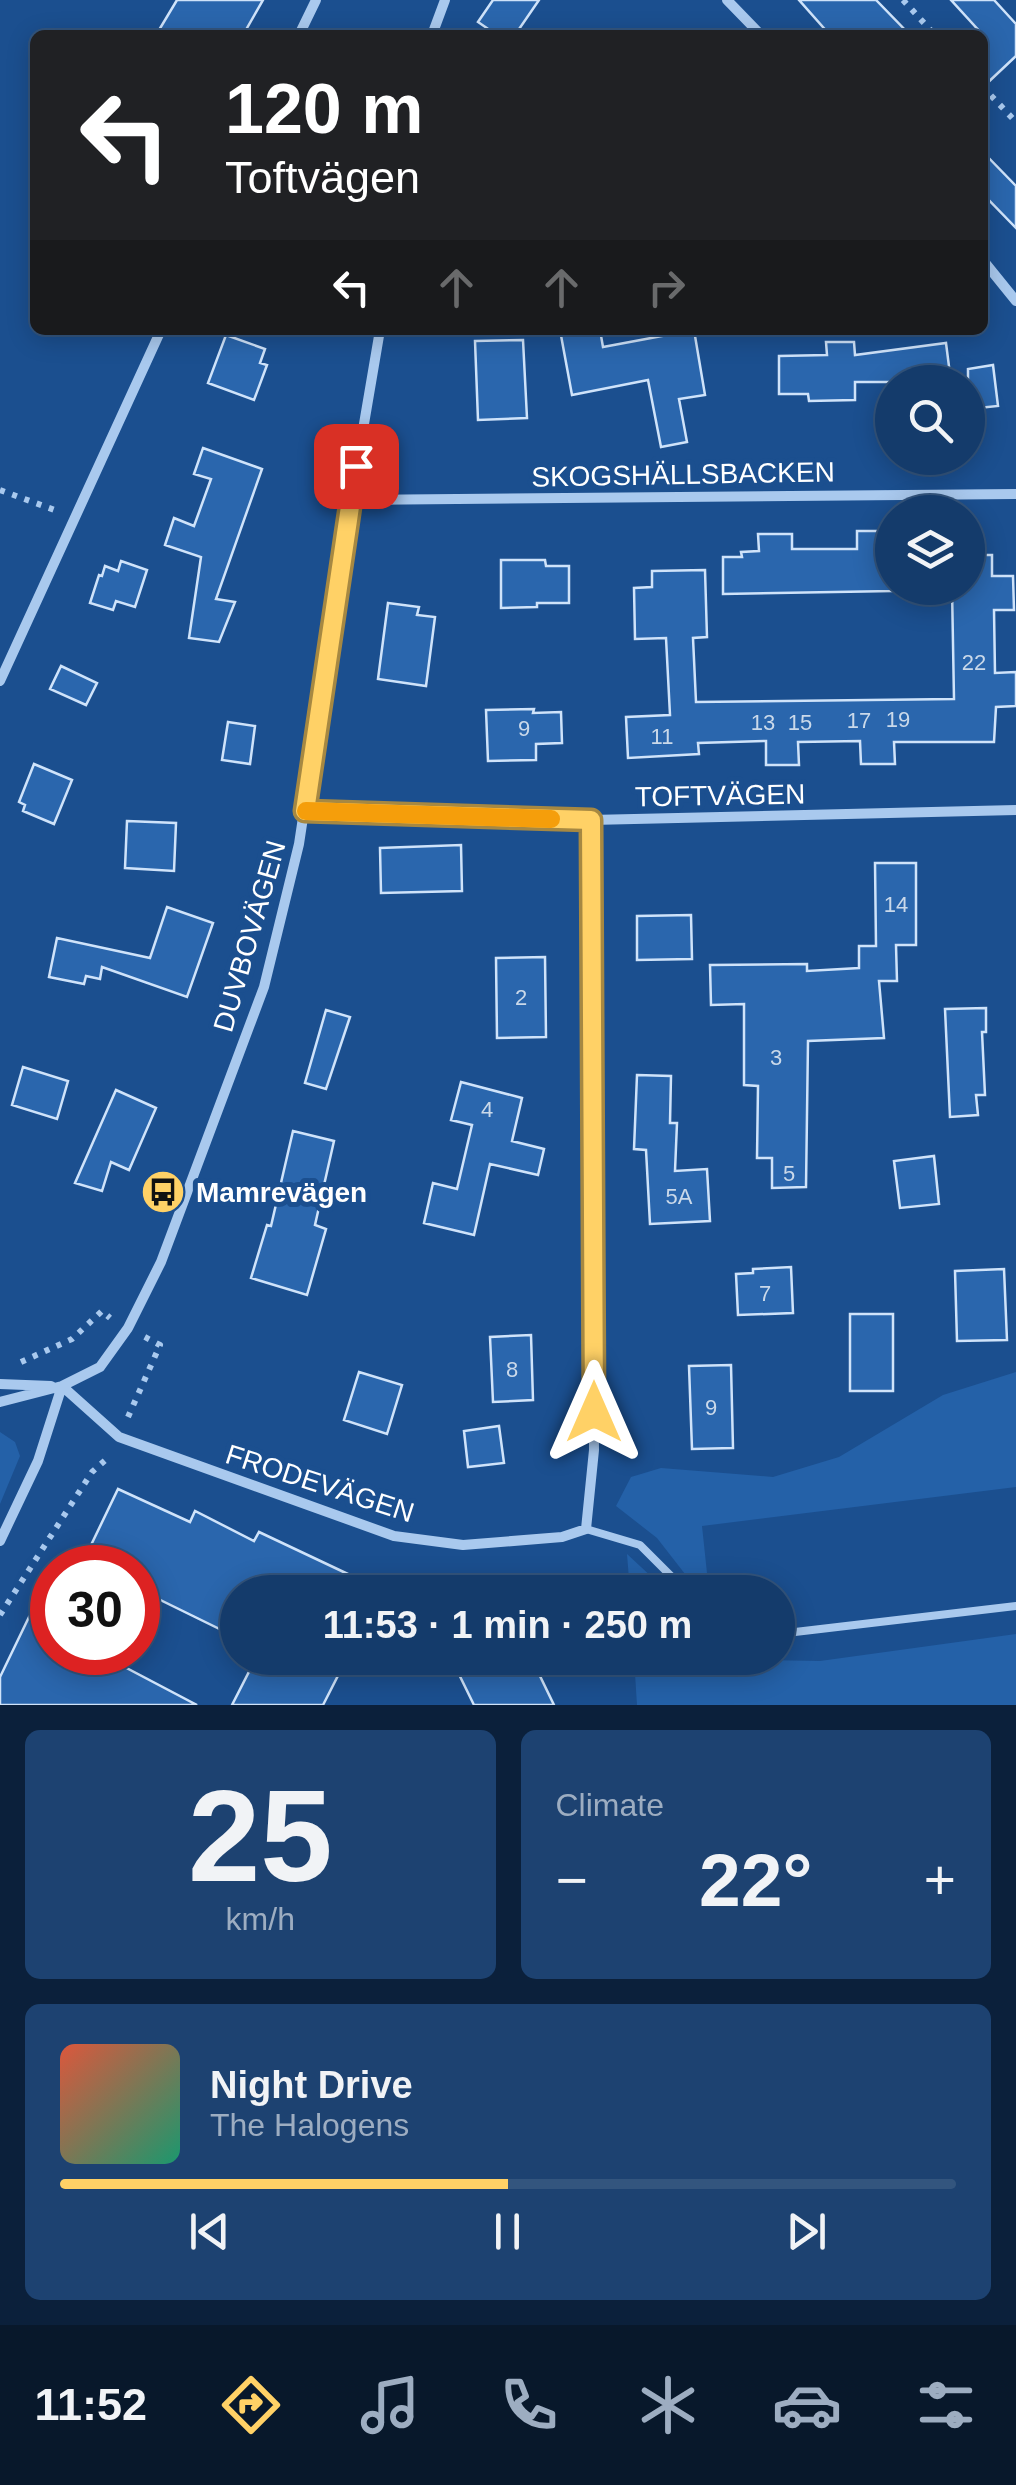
<!DOCTYPE html>
<html lang="en">
<head>
<meta charset="utf-8">
<style>
	body { margin:0; font-family:Arial,sans-serif; background:#1d4271; color:#f1f3f6; height:100vh; display:flex; flex-direction:column; font-size:38px; white-space:nowrap }
	* { box-sizing:border-box; margin:0 }
	p { font-size:32px; color:#9dadc1 }
	.icon { flex:none; width:55px; height:55px; fill:none; stroke:currentColor; stroke-width:2; stroke-linecap:round; stroke-linejoin:round }
	.map { position:relative; height:1705px; overflow:hidden }
	.sheet { display:flex; flex-direction:column; gap:25px; padding:25px; background:#0b203b; flex:1 }
	.sheet>* { flex:none }
	.banner { position:absolute; left:30px; top:30px; width:958px; height:305px; border-radius:15px; box-shadow:0 5px 25px #0003,0 0 0 2px #33557e; background:#202124; color:#fff; overflow:hidden }
	.tools { position:absolute; left:875px; top:365px; display:grid; gap:20px }
	.tools a { display:grid; place-items:center; width:110px; height:110px; border-radius:50%; background:#143b6b; box-shadow:0 5px 25px #0003,0 0 0 2px #33557e; font-size:50px }
	.speed { position:absolute; left:30px; top:1545px; display:flex; gap:20px; font-size:50px; font-weight:700; text-align:center }
	.speed>* { display:grid; place-content:center; width:130px; height:130px; border-radius:50%; background:#143b6b; box-shadow:0 5px 25px #0003,0 0 0 2px #33557e; line-height:1 }
	.speed .limit { border:15px solid #d22; background:#fff; color:#111 }
	.pin { position:absolute; display:grid; place-items:center; width:85px; height:85px; color:#fff; margin:-42px; border-radius:20px; box-shadow:0 5px 15px #0006 }
	.me { position:absolute; width:110px; margin:-55px; rotate:0deg; stroke-linejoin:round; filter:drop-shadow(0 0 8px #0008) }
	.turn { display:flex; align-items:center; gap:35px; height:210px; padding:0 30px; font-size:45px }
	.turn .icon { width:130px; height:130px; stroke-width:2.5 }
	.turn b { display:block; font-size:70px; line-height:85px }
	.lanes { display:flex; align-items:center; height:95px; padding:0 30px; background:#0003; justify-content:center; gap:50px; direction:ltr }
	.lanes .off { opacity:.35 }
	.big { font-size:75px; font-weight:600; line-height:1.1 }
	.sheet .widget { flex:1; display:flex; flex-direction:column; justify-content:center; gap:15px; min-width:0; padding:0 35px; border-radius:15px; background:#1d4271 }
	.sheet .dial { align-items:center; gap:0 }
	.dial b { font-size:130px; line-height:1 }
	.song { display:flex; align-items:center; gap:30px }
	.cover { width:120px; height:120px; border-radius:15px; background:linear-gradient(135deg,hsl(10 70% 55%),hsl(160 70% 35%)) }
	.played { height:10px; border-radius:5px; background:linear-gradient(90deg,#ffd166 50%,#33557e 50%) }
	.keys { display:flex; justify-content:space-around; direction:ltr }
	.heat { display:flex; justify-content:space-between; align-items:center; font-size:55px; direction:ltr }
	.sheet .tiles { flex:1; display:grid; gap:25px; grid-template-columns:1fr 1fr }
	.widget:last-child { grid-column:span 2 }
	.trip { position:absolute; left:220px; top:1575px; width:575px; height:100px; border-radius:50px; background:#143b6b; box-shadow:0 5px 25px #0003,0 0 0 2px #33557e; font-weight:600; line-height:100px; text-align:center }
	.menu { display:flex; height:160px; justify-content:space-around; align-items:center; background:#08182b; color:#9dadc1 }
	.menu .icon { width:70px; height:70px }
	.menu .current { color:#ffd166 }
	.menu b { font-size:45px; color:#f1f3f6 }
	.map>svg:first-child { display:block }
	.green { fill:#2461a8 }
	.building { fill:#2a66ad; stroke:#cfe3fa; stroke-width:2.5 }
	.lines { fill:none; stroke-linecap:round; stroke-linejoin:round }
	.path { stroke:#a9c9ee; stroke-width:6; stroke-dasharray:5 8; stroke-linecap:butt }
	.lane { stroke:#a9c9ee; stroke-width:8 }
	.street { stroke:#a9c9ee; stroke-width:10 }
	.route-casing { stroke:#a68842; stroke-width:25 }
	.route { stroke:#ffd166; stroke-width:18 }
	.slow { stroke:#f59e0b; stroke-width:18 }
	.labels { text-anchor:middle; stroke-width:10; stroke-linejoin:round; paint-order:stroke }
	.number-label { font-size:22px; fill:#cad9ea }
	.street-label { font-size:28px; fill:#fff; stroke:#1b4f8f }
	.poi-label { font-size:28px; font-weight:bold; fill:#fff; stroke:#1b4f8f; text-anchor:start }
</style>
</head>
<body>
<div class="map">
<svg width="1016" height="1705" viewBox="0 0 1016 1705">
	<rect width="100%" height="100%" fill="#1b4f8f"/>
	<path class="green" d="M1016 1372V1487L702 1526 709 1592H699L657 1538 616 1506 631 1477 661 1468 773 1477 839 1457 943 1395Z
		M0 1432 15 1442 20 1456 0 1504Z
		M627 1554 668 1592H630Z
		M1016 1634V1705H637L634 1658 820 1661Z"/>
	<path class="building" d="M177 0H263L243 35H156Z
		M493 0H539L515 35H497L478 22Z
		M799 0H876L910 35H830Z
		M951 0H994L1016 24V56L982 88V34Z
		M982 151 1016 186V228L982 193Z
		M560 330H600L603 347 694 330 705 395 679 399 687 442 661 447 648 380 572 395Z
		M226 335 265 349 260 363 267 365 254 400 208 383Z
		M523 340 527 418 478 420 475 341Z
		M826 342H854L855 355 946 343 951 382H855V400L809 401 808 394H779V356L827 355Z
		M993 365 998 406 968 409V369Z
		M203 448 262 469 216 599 235 602 219 642 189 638 201 557 165 545 174 518 194 526 211 479 194 474Z
		M857 531H890L892 591 723 594V557H742L741 552 759 551 758 534H792V549H857Z
		M968 555H992V576H1013L1014 610H994L995 673 1016 672V706L996 707 994 742H894L895 764H861L860 741 798 742 799 765H766V741L698 743 699 754 628 758 626 717 670 715 666 638 635 639 634 588 652 587V571L705 570 707 637 693 638 696 702 954 699 952 588H968Z
		M501 560H545L546 566H569V603H537V607L501 608Z
		M121 561 147 570 135 607 116 601 113 610 90 603 99 575 102 576 105 566 118 571Z
		M388 603 419 607 417 615 435 617 426 686 378 679Z
		M61 666 97 683 86 705 50 689Z
		M534 709 533 713 561 712 562 743 536 744V760L488 761 486 710Z
		M228 722 255 726 250 764 222 760Z
		M34 764 72 780 54 824 23 811 25 805 19 802Z
		M127 821 176 823 174 871 125 868Z
		M461 845 462 891 381 893 380 848Z
		M875 863H916V945H896L897 981H879L884 1038 808 1041 806 1187 772 1188V1158H757L758 1086 744 1085V1004L711 1005 710 965 807 964V971L859 968V946H876Z
		M167 907 213 923 187 997 102 967 100 979 86 976 84 984 49 977 57 938 150 958Z
		M691 915 692 959 637 960V916Z
		M545 957 546 1037 497 1038 496 958Z
		M986 1008V1032H982L985 1095H976L978 1115 950 1117 945 1009Z
		M326 1010 350 1017 326 1089 305 1083Z
		M23 1067 68 1081 57 1119 12 1105Z
		M637 1075 671 1076 670 1123H677L675 1171 707 1169 710 1221 650 1224 646 1150 634 1149Z
		M461 1082 522 1098 512 1141 544 1149 538 1175 490 1164 474 1235 424 1223 433 1183 457 1189 472 1125 451 1120Z
		M116 1090 156 1108 129 1170 111 1162 102 1191 75 1183Z
		M293 1131 334 1141 315 1225 326 1229 307 1295 251 1278 267 1225 271 1226Z
		M934 1156 939 1204 900 1208 894 1161Z
		M791 1267 793 1313 738 1315 736 1274 753 1273V1269Z
		M1004 1269 1007 1340 957 1341 955 1271Z
		M850 1314H893V1391H850Z
		M531 1335 533 1400 493 1402 490 1337Z
		M731 1365 733 1448 692 1449 689 1366Z
		M359 1372 402 1385 387 1434 344 1420Z
		M499 1426 504 1463 468 1467 464 1431Z
		M118 1489 190 1522 195 1511 254 1541 259 1532 386 1592H238V1638L138 1589V1568H80Z
		M29 1617 52 1630V1652H96L197 1705H0V1677Z
		M256 1658H347L323 1705H232Z
		M451 1658H578L540 1676 554 1705H474Z"/>
	<g class="lines">
		<path class="path" d="M903 0 935 35
			M982 86 1016 122
			M0 490 60 512
			M21 1362 72 1339 102 1311 110 1318
			M128 1417 160 1345 143 1336
			M0 1615 92 1472 110 1456"/>
		<path class="lane" d="M586 1529 640 1545 687 1592
			M778 1634 1016 1606"/>
		<path class="street" d="M727 0 761 35
			M299 35 316 0
			M432 35 445 0
			M982 259 1016 301
			M351 500 1016 494
			M0 681 161 330
			M305 811 591 820 1016 810
			M0 1384 51 1386
			M62 1386 119 1437 394 1536 463 1545 562 1537 586 1529 594 1450 591 820
			M0 1402 62 1386 100 1367 128 1328 161 1262 264 987 299 844 351 500 380 330
			M0 1541 38 1461 62 1386"/>
	</g>
	<g class="lines">
		<g class="route-casing">
			<path id="route" d="M356 466 305 811 591 820 594 1412"/>
		</g>
		<use href="#route" class="route"/>
		<path class="slow" d="M306 811 551 819"/>
	</g>
	<defs>
		<g id="bus-disc" transform="scale(2.25)"><circle r="9.5" fill="#ffd166" stroke="#1b4f8f"/><path d="M-5-6H5V4H4V6H2V4H-2V6H-4V4H-5ZM-3.5-4V0h7V-4ZM-3.5 1.2v1.5H-2V1.2ZM2 1.2v1.5H3.5V1.2Z" fill="#111"/></g>
	</defs>
	<g fill-rule="evenodd">
		<use href="#bus-disc" x="163" y="1192"/>
	</g>
	<g class="labels">
		<g class="number-label">
			<text x="974" y="670">22</text>
			<text x="898" y="727">19</text>
			<text x="859" y="728">17</text>
			<text x="763" y="730">13</text>
			<text x="800" y="730">15</text>
			<text x="524" y="736">9</text>
			<text x="662" y="744">11</text>
			<text x="896" y="912">14</text>
			<text x="521" y="1005">2</text>
			<text x="776" y="1065">3</text>
			<text x="487" y="1117">4</text>
			<text x="789" y="1181">5</text>
			<text x="679" y="1204">5A</text>
			<text x="765" y="1301">7</text>
			<text x="512" y="1377">8</text>
			<text x="711" y="1415">9</text>
		</g>
		<g class="street-label">
			<text transform="translate(683 474) rotate(-1)" y="10">SKOGSHÄLLSBACKEN</text>
			<text transform="translate(720 795) rotate(-1)" y="10">TOFTVÄGEN</text>
			<text transform="translate(249 936) rotate(-74)" y="10">DUVBOVÄGEN</text>
			<text transform="translate(320 1483) rotate(18)" y="10">FRODEVÄGEN</text>
		</g>
		<g class="poi-label">
			<text x="196" y="1202">Mamrevägen</text>
		</g>
	</g>
</svg>
<div class="tools">
<a><svg class="icon" aria-label="search" viewBox="0 0 24 24"><circle cx="10" cy="10" r="6"/><path d="M15 15l6 6"/></svg></a>
<a><svg class="icon" aria-label="layers" viewBox="0 0 24 24"><path d="M12 4l9 5-9 5-9-5zM3 14l9 5 9-5"/></svg></a>
</div>
<div class="speed"><div class="limit">30</div></div>
<div class="pin" style="left:356px;top:466px;background:#d93025"><svg class="icon" aria-label="arrive" viewBox="0 0 24 24"><path d="M6 21V4h12l-3 4 3 4H6"/></svg></div>
<svg class="me" style="left:594px;top:1412px" viewBox="-20 -20 40 40"><path d="M0-17L14 15 0 8-14 15z" fill="#ffd166" stroke="#fff" stroke-width="4"/></svg>
<div class="trip">11:53 · 1 min · 250 m</div>
<div class="banner">
<div class="turn"><svg class="icon" aria-label="left" viewBox="0 0 24 24"><path d="M17 20v-9H6M10 6l-5 5 5 5"/></svg><div><b>120 m</b>Toftvägen</div></div>
<div class="lanes"><svg class="icon" aria-label="left" viewBox="0 0 24 24"><path d="M17 20v-9H6M10 6l-5 5 5 5"/></svg><svg class="icon off" aria-label="ahead" viewBox="0 0 24 24"><path d="M12 20V5M6 11l6-6 6 6"/></svg><svg class="icon off" aria-label="ahead" viewBox="0 0 24 24"><path d="M12 20V5M6 11l6-6 6 6"/></svg><svg class="icon off" aria-label="right" viewBox="0 0 24 24"><path d="M7 20v-9h11M14 6l5 5-5 5"/></svg></div>
</div>
</div>
<section class="sheet">
<div class="tiles">
<div class="widget dial"><b>25</b><p>km/h</p></div>
<div class="widget"><p>Climate</p>
<div class="heat"><a>−</a><b class="big">22°</b><a>+</a></div>
</div>
<div class="widget">
<div class="song"><i class="cover"></i><div><b>Night Drive</b><p>The Halogens</p></div></div>
<div class="played"></div>
<div class="keys"><svg class="icon" aria-label="previous" viewBox="0 0 24 24"><path d="M18 5L8 12l10 7zM5 5v14"/></svg><svg class="icon" aria-label="pause" viewBox="0 0 24 24"><path d="M8 5v14M16 5v14"/></svg><svg class="icon" aria-label="next" viewBox="0 0 24 24"><path d="M6 5l10 7-10 7zM19 5v14"/></svg></div>
</div>
</div>
</section>
<nav class="menu">
<b>11:52</b>
<svg class="icon current" aria-label="directions" viewBox="0 0 24 24"><path d="M12 3l9 9-9 9-9-9zM9 14v-3h6M13 9l2 2-2 2"/></svg>
<svg class="icon" aria-label="music" viewBox="0 0 24 24"><path d="M9 18V5l10-2v13"/><circle cx="6" cy="18" r="3"/><circle cx="16" cy="16" r="3"/></svg>
<svg class="icon" aria-label="phone" viewBox="0 0 24 24"><path d="M5 4h4l2 5-3 2q2 4 5 5l2-3 5 2v4C11 20 4 13 5 4z"/></svg>
<svg class="icon" aria-label="climate" viewBox="0 0 24 24"><path d="M12 3v18M4 7l16 10M4 17L20 7"/></svg>
<svg class="icon" aria-label="car" viewBox="0 0 24 24"><path d="M5 17H2v-5l4-1 3-4h7l3 4 3 1v5h-3M9 17h6M6 11h13"/><circle cx="7" cy="17" r="2"/><circle cx="17" cy="17" r="2"/></svg>
<svg class="icon" aria-label="filters" viewBox="0 0 24 24"><path d="M4 7h16M4 17h16"/><circle cx="9" cy="7" r="2"/><circle cx="15" cy="17" r="2"/></svg>
</nav>
</body>
</html>
